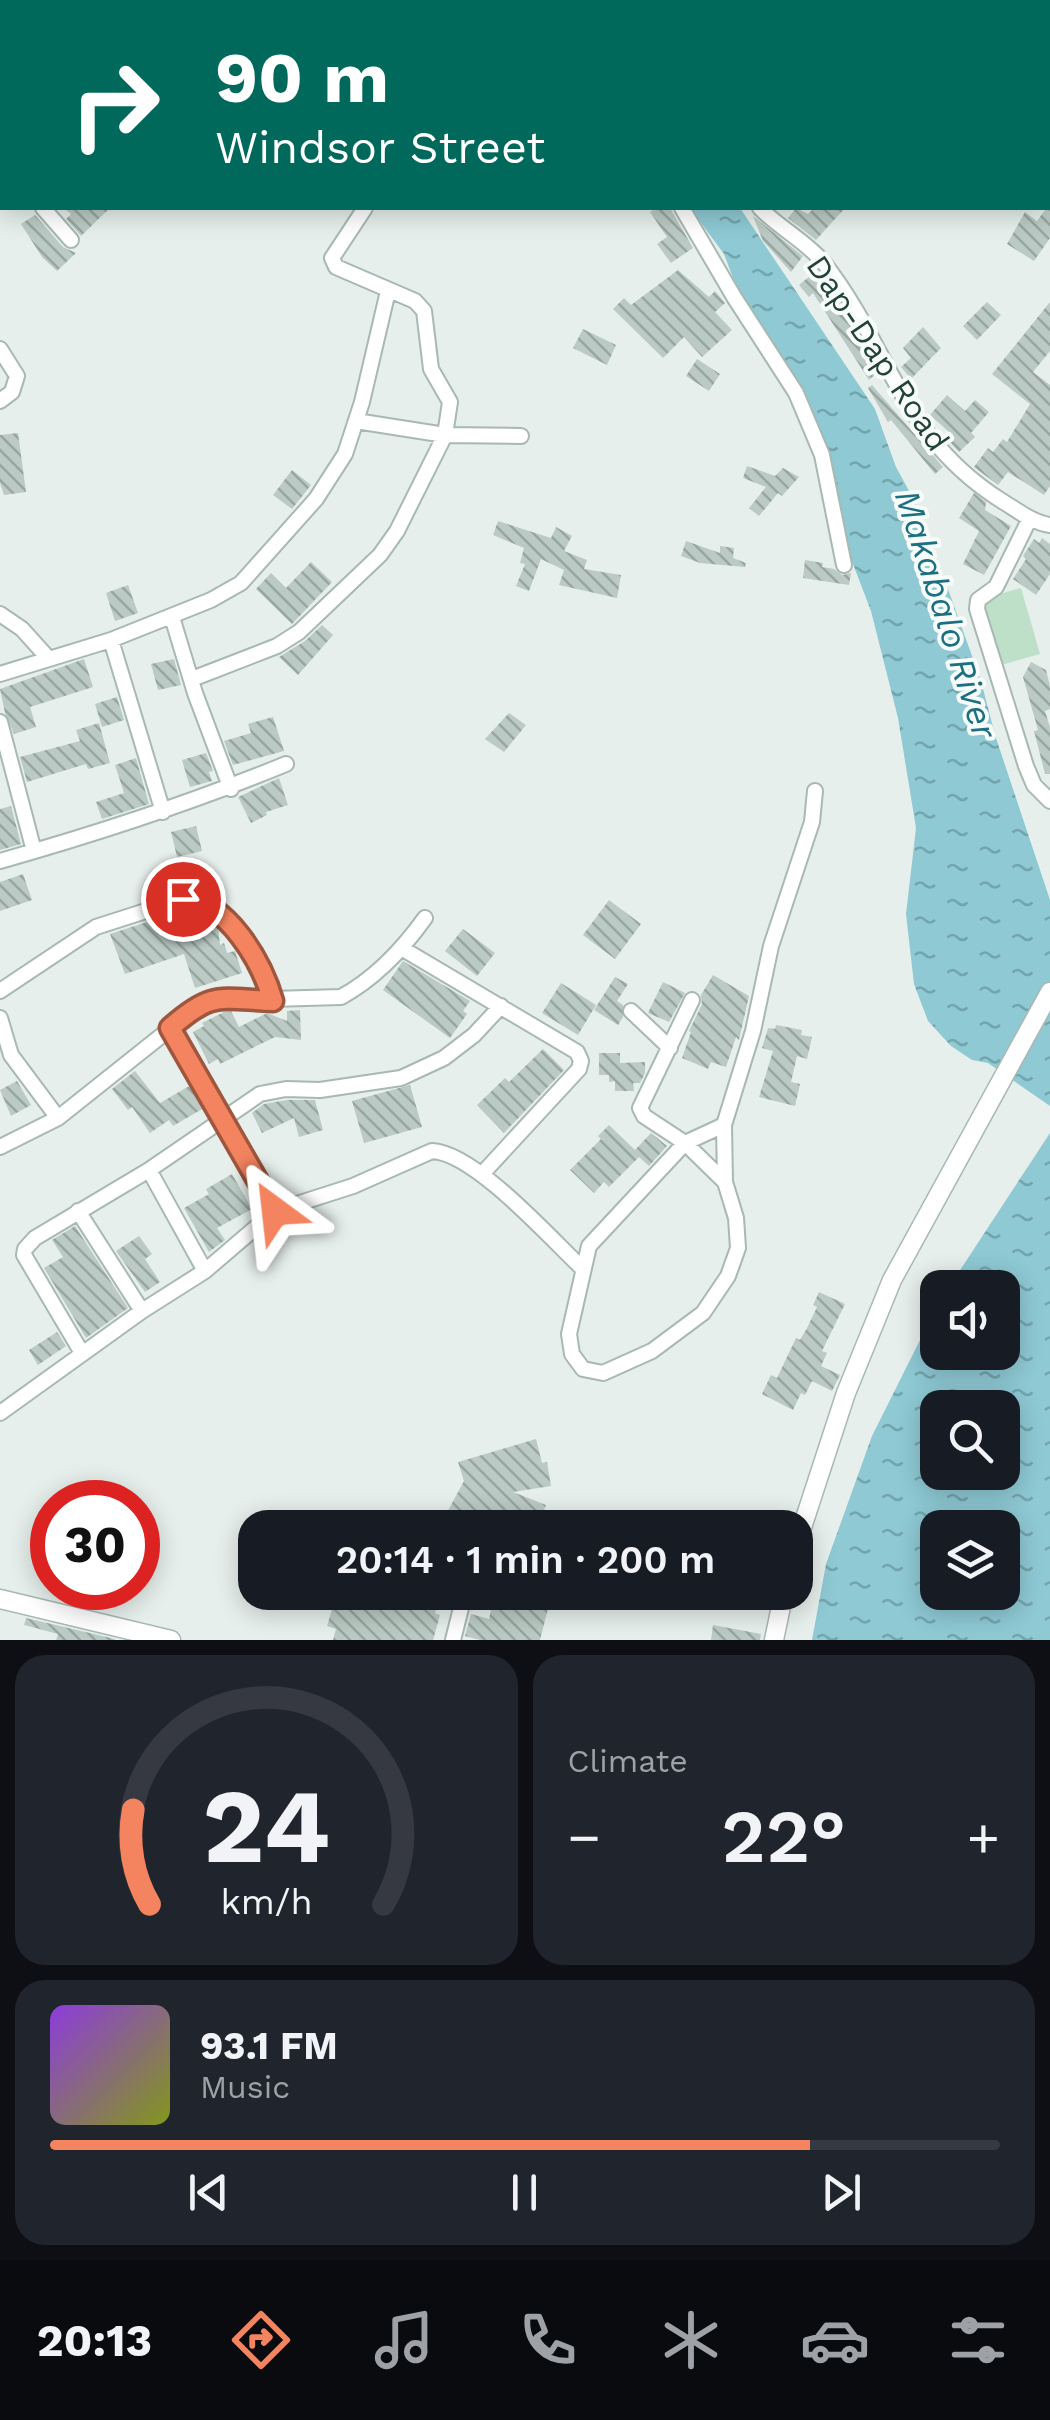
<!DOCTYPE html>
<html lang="en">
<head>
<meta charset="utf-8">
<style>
	body { margin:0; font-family:"Work Sans",sans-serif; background:#20242c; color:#f1f3f6; height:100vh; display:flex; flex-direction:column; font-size:38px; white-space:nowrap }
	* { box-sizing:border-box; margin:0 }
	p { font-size:32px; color:#9ea1a6 }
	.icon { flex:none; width:55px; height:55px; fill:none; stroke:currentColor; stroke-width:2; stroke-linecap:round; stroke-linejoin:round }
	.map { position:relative; height:1640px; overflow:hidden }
	.side { display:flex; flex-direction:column; gap:15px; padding:15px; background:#0d0f14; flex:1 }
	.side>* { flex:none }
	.guide { position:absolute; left:0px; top:0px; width:1050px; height:210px; box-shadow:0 5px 25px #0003; background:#00695c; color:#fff; overflow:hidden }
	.fabs { position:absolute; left:920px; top:1270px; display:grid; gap:20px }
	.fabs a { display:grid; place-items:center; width:100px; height:100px; border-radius:20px; background:#171b24; box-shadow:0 5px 25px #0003; font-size:50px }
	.speed { position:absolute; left:30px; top:1480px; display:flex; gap:20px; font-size:50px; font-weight:700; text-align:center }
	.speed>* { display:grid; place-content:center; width:130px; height:130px; border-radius:50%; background:#171b24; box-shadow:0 5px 25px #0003; line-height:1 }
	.speed .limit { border:15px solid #d22; background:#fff; color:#111 }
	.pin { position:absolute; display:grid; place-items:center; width:85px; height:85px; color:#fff; margin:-42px; border:5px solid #fff; border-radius:50%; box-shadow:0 2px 10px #0007 }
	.me { position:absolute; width:110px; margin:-55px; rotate:330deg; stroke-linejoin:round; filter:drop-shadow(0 0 8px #0008) }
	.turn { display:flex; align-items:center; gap:35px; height:210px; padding:0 50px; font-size:45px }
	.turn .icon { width:130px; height:130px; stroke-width:2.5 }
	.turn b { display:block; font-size:70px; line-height:85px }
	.big { font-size:75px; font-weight:600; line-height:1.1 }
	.side .tile { flex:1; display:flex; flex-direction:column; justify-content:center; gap:15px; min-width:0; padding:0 35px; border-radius:30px; background:#20242c }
	.side .dial { align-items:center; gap:0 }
	.dial svg { height:260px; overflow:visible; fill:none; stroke:#363941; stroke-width:7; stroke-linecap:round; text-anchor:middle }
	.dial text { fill:#f1f3f6; stroke:none }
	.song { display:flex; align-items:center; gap:30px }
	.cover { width:120px; height:120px; border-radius:15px; background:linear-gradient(135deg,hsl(270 70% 55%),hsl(70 70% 35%)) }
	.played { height:10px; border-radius:5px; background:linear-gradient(90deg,#f4845f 80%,#363941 80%) }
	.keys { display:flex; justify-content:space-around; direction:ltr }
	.heat { display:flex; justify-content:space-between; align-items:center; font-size:55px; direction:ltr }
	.side .tiles { flex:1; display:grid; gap:15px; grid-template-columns:1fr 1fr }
	.tile:last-child { grid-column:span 2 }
	.trip { position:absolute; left:238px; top:1510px; width:575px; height:100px; border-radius:30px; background:#171b24; box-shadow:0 5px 25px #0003; font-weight:600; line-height:100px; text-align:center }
	.tab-bar { display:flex; height:160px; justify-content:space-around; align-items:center; background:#090b0e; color:#9ea1a6 }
	.tab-bar .icon { width:70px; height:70px }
	.tab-bar .active { color:#f4845f }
	.tab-bar b { font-size:45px; color:#f1f3f6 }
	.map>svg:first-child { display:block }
	.pitch { fill:#bfe0c8 }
	.water { fill:url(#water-ripples); fill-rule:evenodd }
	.building { fill:url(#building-back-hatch) }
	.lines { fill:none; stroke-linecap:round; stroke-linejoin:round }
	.minor-casing { stroke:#a8b8b2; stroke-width:18 }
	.tertiary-casing { stroke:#a8b8b2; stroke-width:21 }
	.minor { stroke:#fff; stroke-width:14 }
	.tertiary { stroke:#fff; stroke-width:18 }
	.route-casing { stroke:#9f563e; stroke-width:25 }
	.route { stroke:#f4845f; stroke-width:18 }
	.labels { text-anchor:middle; stroke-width:8; stroke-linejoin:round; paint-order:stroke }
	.street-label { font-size:32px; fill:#24423a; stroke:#f7fbf9 }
	.water-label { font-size:35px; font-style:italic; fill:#1c6f80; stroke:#f7fbf9 }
</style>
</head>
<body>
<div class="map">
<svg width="1050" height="1640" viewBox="0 0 1050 1640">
	<defs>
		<pattern id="water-ripples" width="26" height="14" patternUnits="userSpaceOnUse" patternTransform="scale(2.5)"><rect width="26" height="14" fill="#8ec9d4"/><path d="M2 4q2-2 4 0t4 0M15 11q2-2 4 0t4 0" fill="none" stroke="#74a5ad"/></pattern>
		<pattern id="building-back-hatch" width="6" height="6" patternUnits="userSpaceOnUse" patternTransform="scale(2.5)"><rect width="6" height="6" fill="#bbcac4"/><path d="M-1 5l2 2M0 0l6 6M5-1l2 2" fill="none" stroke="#98a6a0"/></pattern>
	</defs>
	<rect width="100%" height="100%" fill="#e6efeb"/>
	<path class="pitch" d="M1021 588 1040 654 1001 665 982 599Z"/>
	<path class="water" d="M690 208H740L875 409 896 467 920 511 981 681 995 735 1050 900V1106L988 1063 972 1060 951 1046 928 1021 914 984 906 914 916 828 898 718 871 611 845 543 830 469 744 307 724 254Z
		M1050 1133V1640H812L826 1564 872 1436 937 1306 938 1352H1002V1288L949 1287ZM938 1408H1002V1472H938ZM938 1528H1002V1592H938Z"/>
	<path class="building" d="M1050 203V238L1034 261 1007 244 1025 212 1037 221Z
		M64 208H110L81 236 66 219 71 214Z
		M657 208H670L693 248 671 263 657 244 667 237 650 212Z
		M796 208 808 214 814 208H845L816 240 788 218Z
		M35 215 63 247 76 253 57 271 42 257 21 224Z
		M753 216 803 256 791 272 763 241Z
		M678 270 709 297 715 291 725 303 715 312 732 330 702 357 684 337 663 358 613 309 624 298 631 305Z
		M816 271 838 301 878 372 869 380 813 293 809 297 799 285Z
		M987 302 1001 315 977 340 963 326Z
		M1050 302V351L1033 372 1050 385V486L1044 495 1008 472 998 485 974 467 988 448 993 452 1003 439 1007 442 1030 404 992 374Z
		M923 327 941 348 911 379 901 367 911 358 903 348Z
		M583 329 616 345 607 365 573 348Z
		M697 359 720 374 709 391 686 376Z
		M872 385 943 467 935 474 891 420 888 422 868 388Z
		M947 395 965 411 975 400 989 412 971 433 975 437 959 452 945 437 949 432 930 415Z
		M18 433 26 492 4 495 0 483V435Z
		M747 466 775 476 783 468 799 477 782 496 778 493 759 516 749 508 766 487 743 478Z
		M292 470 311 485 292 509 273 495Z
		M974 493 986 502 985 510 1011 526 984 575 963 564 979 531 959 518Z
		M498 521 551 538 556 527 572 536 564 551 587 560 584 569 621 575 617 598 559 585 564 570 541 559 529 591 516 586 525 564 520 563 524 548 493 535Z
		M1042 538 1050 544V574L1036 595 1013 579 1026 559 1023 556 1034 539 1039 543Z
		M686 541 720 553V546L734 548 733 558 746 563 745 567 700 563 681 556Z
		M805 560 823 563 822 567 834 569 842 575 851 573 849 585 803 578Z
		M311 562 332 582 292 624 256 589 271 573 286 588Z
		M128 585 138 613 115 621 106 593Z
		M322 625 333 635 298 675 279 657 305 641Z
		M84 659 93 687 30 707 36 727 14 734 5 713 0 689Z
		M174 659 181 685 158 690 151 664Z
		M1031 662 1046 670 1050 686V709L1045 711 1050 727V774H1045L1034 731 1038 730 1023 677Z
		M117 697 124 720 102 727 95 704Z
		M509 713 526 725 504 752 485 739Z
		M273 717 284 751 233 765 224 741 251 733 248 724Z
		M99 723 110 763 88 769 86 764 27 782 20 757 80 741 76 730Z
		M206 753 213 771 209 772 212 781 190 787 182 760Z
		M136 758 149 804 102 819 96 802 124 793 115 765Z
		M279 778 288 805 266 812 267 815 251 823 238 797Z
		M11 806 21 844 0 850V809Z
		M196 826 202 851 177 857 171 832Z
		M23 874 32 900 0 911V882Z
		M609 900 641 924 615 959 583 935Z
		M184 910 196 912 218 926 220 945 224 943 227 953 235 951 242 973 195 988 184 954 125 974 110 934Z
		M463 929 495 953 477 976 445 951Z
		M403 961 470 1001 463 1011 467 1014 450 1038 383 990Z
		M713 975 749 996 739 1040 736 1037 726 1067 711 1062 708 1069 682 1058 691 1032 689 1031 702 1004 701 995Z
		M615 977 628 984 617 1001 623 1005V1017L618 1025 594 1010Z
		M663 982 685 993 669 1022 648 1013Z
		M561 983 596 1005 578 1035 542 1013Z
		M300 1010 301 1040 275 1037 220 1064 218 1059 209 1064 193 1032 204 1026 202 1023 226 1011H231L239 1027 267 1013 287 1021V1011Z
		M776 1025 802 1030 801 1035 812 1037 807 1059 797 1056 791 1082 800 1084 795 1106 759 1097 773 1051 762 1048 768 1028 775 1029Z
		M543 1049 564 1070 504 1133 477 1105 505 1078 509 1082Z
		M599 1053H620V1063L645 1062V1073L640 1083H633L634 1091H615V1081L609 1082V1075H599Z
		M135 1071 160 1103 191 1085 204 1108 173 1126 169 1120 150 1133 132 1107 128 1110 112 1089Z
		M17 1081 31 1105 11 1116 0 1090Z
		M410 1085 422 1127 364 1143 352 1101Z
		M287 1100H315L323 1130 299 1137 294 1118 262 1133 252 1113 264 1104Z
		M609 1125 635 1150 651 1133 667 1146 649 1166 639 1157 609 1187 604 1182 594 1193 570 1170 601 1139 598 1136Z
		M232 1174 252 1209 217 1228 225 1240 209 1252 184 1208 209 1194 206 1189Z
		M75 1226 128 1308 86 1338 44 1268 63 1257 52 1240Z
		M139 1236 152 1254 145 1259 160 1282 145 1292 116 1251Z
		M819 1292 845 1304 822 1351 827 1353 821 1366 840 1375 832 1391 812 1381 805 1395 801 1393 793 1410 762 1394 771 1375 777 1378 796 1338 800 1340 807 1328 817 1307 813 1305Z
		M57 1332 66 1346 38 1365 29 1350Z
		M536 1439 542 1463 547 1462 551 1486 513 1492 546 1505 540 1522 524 1516 520 1528H496L472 1512 464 1528 405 1524V1528H386V1521L371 1518V1510L410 1512 444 1518 464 1481 458 1462Z
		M337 1592H402V1609L408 1592H442L435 1613 440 1615 433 1640H333L336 1629 327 1626Z
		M495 1592H534L551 1597 540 1640H480L465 1636 471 1614 489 1619Z
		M26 1618 115 1639V1640H56L58 1634 24 1625Z
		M713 1625 761 1634 760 1640H711Z"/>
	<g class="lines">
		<g class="minor-casing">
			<path id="minor" d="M619 0 621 2
				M690 0 692 2
				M154 2 155 0
				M759 2 761 0
				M828 2 830 0
				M905 2V0
				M0 35 2 44
				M0 80V90
				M0 192H2
				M43 208 71 240
				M682 208 734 297 796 393 822 455 844 565
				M760 208C779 228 806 241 824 263 891 349 900 437 1002 501 1017 510 1033 523 1050 525
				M0 349 17 376 12 392 0 401
				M356 421 445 435 521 436
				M1030 518 996 587 978 600 977 609 1026 766 1034 785 1050 801
				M0 614 22 629 49 659
				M172 617 195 693 231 789
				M111 640 163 812
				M0 674 111 640 211 600 241 583 316 499 345 454 362 402 388 291
				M192 679 277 646 299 632 380 555 397 531 445 435 450 402 431 369 424 311 415 301 336 267 332 258 365 208
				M0 722 34 851
				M0 861C99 833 191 803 286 764
				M403 949 577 1052 581 1061 579 1069 482 1174
				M0 991 96 927 183 899C229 901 262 962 273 1001
				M692 1000 640 1108 644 1116 685 1143 725 1182
				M631 1011 670 1048
				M0 1018 11 1055 58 1118
				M170 1027 275 1211
				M724 1125 685 1143 589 1246 569 1334 572 1354 583 1369 603 1373 652 1351 703 1313 728 1276 738 1248 736 1218 725 1182 724 1125 753 1031 771 946 812 822 815 791
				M0 1147 58 1118 205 1001 341 997C376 978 402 950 425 918
				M149 1170 205 1271
				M78 1211 142 1311
				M82 1353 24 1255 25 1249 35 1238 149 1170 260 1094 286 1089 320 1090 401 1078 444 1058 474 1035 501 1006
				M0 1413 142 1311 205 1271 275 1211 353 1186 432 1151C475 1153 550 1238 583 1269
				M453 1640 465 1592"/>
		</g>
		<g class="tertiary-casing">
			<path id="tertiary" d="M1030 0 1033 2
				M1048 17 1050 20
				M795 1549 846 1393 892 1280 1050 992
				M0 1599 171 1640
				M774 1640 784 1592"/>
		</g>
		<use href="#minor" class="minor"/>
		<use href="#tertiary" class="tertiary"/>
	</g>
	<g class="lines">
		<g class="route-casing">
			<path id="route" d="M183 899C228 901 262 963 273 1001 220 999 213 990 170 1028L275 1211"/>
		</g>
		<use href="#route" class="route"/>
	</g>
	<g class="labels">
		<g class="street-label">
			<text transform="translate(878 353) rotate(56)" y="11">Dap-Dap Road</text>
		</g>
		<g class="water-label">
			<text transform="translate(946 614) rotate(72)" y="12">Makabalo River</text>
		</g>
	</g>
</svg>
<div class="fabs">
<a><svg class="icon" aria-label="sound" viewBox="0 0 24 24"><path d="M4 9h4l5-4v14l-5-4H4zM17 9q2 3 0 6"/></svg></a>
<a><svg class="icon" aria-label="search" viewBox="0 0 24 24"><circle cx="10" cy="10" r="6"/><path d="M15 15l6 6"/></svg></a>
<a><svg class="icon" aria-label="layers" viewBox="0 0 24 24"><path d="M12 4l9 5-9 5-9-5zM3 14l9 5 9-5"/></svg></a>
</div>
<div class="speed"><div class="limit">30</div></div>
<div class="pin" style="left:183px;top:899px;background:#d93025"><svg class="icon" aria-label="arrive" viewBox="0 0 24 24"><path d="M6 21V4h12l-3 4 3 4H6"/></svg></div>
<svg class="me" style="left:275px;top:1211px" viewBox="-20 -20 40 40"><path d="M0-17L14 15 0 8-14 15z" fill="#f4845f" stroke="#fff" stroke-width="4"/></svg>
<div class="trip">20:14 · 1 min · 200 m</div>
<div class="guide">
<div class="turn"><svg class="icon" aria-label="right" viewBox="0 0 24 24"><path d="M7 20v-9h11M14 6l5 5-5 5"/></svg><div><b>90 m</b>Windsor Street</div></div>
</div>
</div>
<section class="side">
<div class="tiles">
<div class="tile dial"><svg viewBox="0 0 100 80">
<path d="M14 69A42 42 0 1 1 86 69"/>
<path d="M14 69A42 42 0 0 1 9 40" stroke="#f4845f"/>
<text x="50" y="56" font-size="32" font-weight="700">24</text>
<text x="50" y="72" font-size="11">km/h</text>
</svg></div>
<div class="tile"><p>Climate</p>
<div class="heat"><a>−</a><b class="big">22°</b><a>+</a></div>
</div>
<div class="tile">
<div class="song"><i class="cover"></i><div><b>93.1 FM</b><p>Music</p></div></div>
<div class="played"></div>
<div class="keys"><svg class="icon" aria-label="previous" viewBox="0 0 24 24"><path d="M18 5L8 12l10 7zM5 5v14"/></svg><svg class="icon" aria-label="pause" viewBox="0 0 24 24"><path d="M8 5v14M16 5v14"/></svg><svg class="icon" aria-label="next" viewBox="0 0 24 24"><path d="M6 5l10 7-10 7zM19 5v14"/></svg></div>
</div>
</div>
</section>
<nav class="tab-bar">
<b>20:13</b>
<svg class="icon active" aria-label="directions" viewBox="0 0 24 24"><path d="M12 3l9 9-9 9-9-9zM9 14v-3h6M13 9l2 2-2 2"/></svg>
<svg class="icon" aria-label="music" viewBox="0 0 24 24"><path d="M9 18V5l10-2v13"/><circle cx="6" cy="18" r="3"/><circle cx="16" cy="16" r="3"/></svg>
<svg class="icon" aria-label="phone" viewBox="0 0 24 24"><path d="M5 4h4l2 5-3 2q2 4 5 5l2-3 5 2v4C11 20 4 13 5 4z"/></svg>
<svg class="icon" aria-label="climate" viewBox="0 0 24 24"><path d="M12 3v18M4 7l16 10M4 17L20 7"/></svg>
<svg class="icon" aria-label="car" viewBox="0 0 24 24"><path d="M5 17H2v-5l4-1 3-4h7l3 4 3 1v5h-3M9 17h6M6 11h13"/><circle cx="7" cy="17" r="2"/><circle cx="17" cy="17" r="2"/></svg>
<svg class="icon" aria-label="filters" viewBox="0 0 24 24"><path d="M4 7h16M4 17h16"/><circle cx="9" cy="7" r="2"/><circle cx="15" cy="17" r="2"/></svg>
</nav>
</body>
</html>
